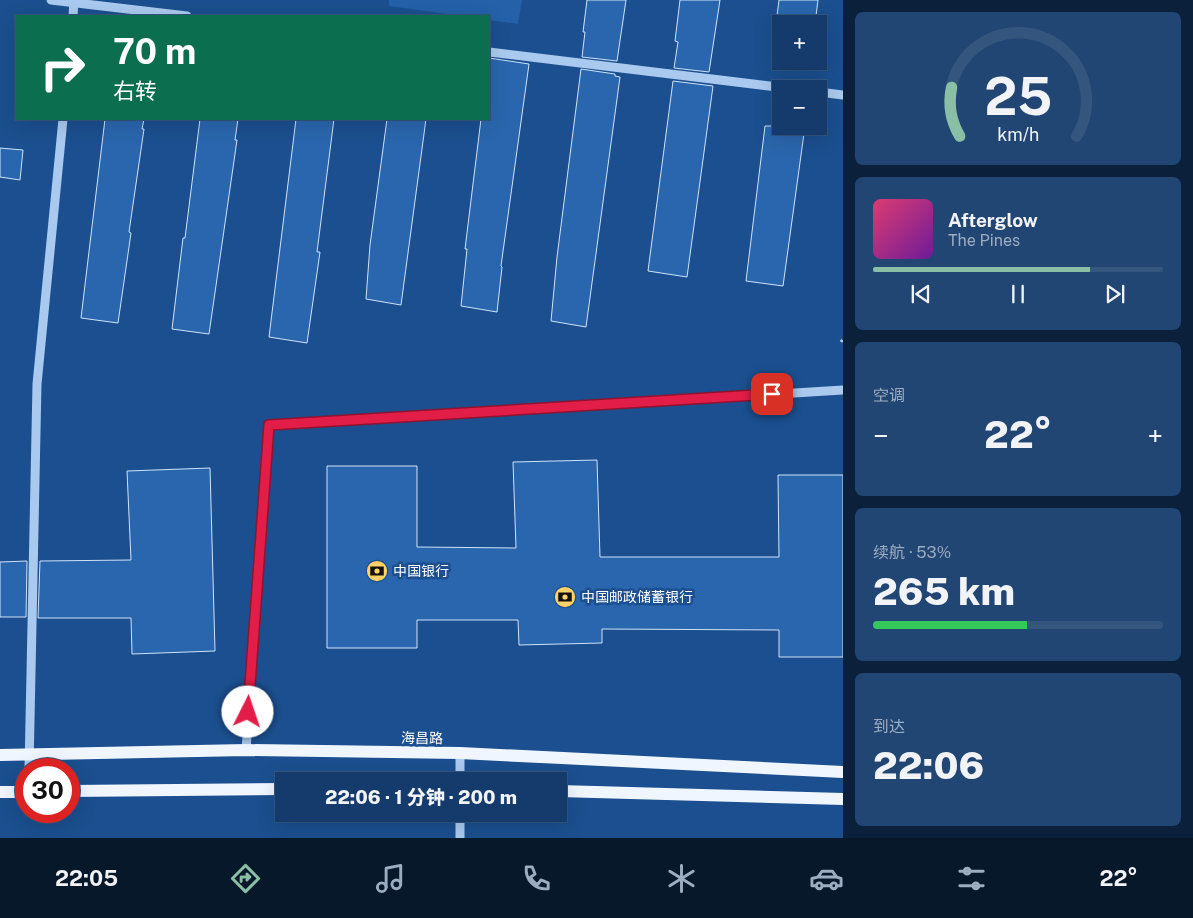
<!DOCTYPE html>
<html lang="zh">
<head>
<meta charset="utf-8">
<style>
	body { margin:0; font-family:"Public Sans","Noto Sans SC",sans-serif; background:#214673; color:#f1f3f6; height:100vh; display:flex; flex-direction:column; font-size:19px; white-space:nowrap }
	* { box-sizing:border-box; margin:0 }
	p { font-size:16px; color:#9dadc1 }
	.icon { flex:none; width:28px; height:28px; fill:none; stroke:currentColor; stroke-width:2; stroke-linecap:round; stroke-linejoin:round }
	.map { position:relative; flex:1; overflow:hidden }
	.drawer { display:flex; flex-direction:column; gap:12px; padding:12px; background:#0b203b; width:350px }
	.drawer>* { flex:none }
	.guide { position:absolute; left:15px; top:15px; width:475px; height:105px; border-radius:0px; box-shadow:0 5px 20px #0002,0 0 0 1px #33557e; background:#0b6e4f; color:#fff; overflow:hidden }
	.tools { position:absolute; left:772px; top:15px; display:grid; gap:10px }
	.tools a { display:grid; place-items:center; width:55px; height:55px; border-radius:0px; background:#143b6b; box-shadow:0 5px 20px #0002,0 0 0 1px #33557e; font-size:25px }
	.speed { position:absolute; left:15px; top:758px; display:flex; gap:10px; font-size:25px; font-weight:700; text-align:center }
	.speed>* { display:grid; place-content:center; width:65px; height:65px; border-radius:50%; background:#143b6b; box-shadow:0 5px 20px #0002,0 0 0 1px #33557e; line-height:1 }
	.speed .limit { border:8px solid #d22; background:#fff; color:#111 }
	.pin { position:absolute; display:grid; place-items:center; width:42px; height:42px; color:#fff; margin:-21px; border-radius:10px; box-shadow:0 2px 8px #0006 }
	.me { position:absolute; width:55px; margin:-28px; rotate:4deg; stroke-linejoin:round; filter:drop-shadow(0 0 4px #0008) }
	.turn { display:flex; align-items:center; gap:18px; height:105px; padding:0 15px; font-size:22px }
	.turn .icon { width:65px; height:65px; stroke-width:2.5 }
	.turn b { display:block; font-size:35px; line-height:42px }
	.big { font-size:38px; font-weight:800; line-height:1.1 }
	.drawer .card { flex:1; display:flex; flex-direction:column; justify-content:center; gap:8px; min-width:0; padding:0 18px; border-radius:8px; background:#214673 }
	.drawer .dial { align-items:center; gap:0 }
	.dial svg { height:130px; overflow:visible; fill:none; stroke:#33557e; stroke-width:7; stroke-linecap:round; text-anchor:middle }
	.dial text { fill:#f1f3f6; stroke:none }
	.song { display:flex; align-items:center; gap:15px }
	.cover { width:60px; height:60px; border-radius:8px; background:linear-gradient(135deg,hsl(340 70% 55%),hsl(280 70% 35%)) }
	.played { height:5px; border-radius:2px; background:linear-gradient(90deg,#8abfa5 75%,#33557e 75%) }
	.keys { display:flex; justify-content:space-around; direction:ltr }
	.heat { display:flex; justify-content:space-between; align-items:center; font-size:28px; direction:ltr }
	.charge { height:8px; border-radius:4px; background:linear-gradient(90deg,#34c759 53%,#33557e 0) }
	.trip { position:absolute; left:275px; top:772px; width:292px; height:50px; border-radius:0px; background:#143b6b; box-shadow:0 5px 20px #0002,0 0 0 1px #33557e; font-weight:800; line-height:50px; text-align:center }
	.tab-bar { display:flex; height:80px; justify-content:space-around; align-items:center; background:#08182b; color:#9dadc1 }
	.tab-bar .icon { width:35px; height:35px }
	.tab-bar .selected { color:#8abfa5 }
	.tab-bar b { font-size:22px; color:#f1f3f6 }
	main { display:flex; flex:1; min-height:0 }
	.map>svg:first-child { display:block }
	.pitch { fill:#2461a8 }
	.building { fill:#2a66ad; stroke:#cfe3fa }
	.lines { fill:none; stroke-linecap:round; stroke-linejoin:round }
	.path { stroke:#a9c9ee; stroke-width:3; stroke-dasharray:2.5 4; stroke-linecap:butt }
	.minor { stroke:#a9c9ee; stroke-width:9 }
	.major { stroke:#f0f6ff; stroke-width:12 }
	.route-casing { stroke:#92132f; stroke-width:12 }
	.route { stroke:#e11d48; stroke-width:9 }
	.labels { text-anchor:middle; stroke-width:5; stroke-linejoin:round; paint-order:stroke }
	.poi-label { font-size:14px; fill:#fff; stroke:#1b4f8f; text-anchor:start }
	.street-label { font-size:14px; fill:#fff; stroke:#1b4f8f }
</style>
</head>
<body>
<main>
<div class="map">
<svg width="843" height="838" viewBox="0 0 843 838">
	<rect width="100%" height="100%" fill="#1b4f8f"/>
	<path class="pitch" d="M389 0H522L518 24 489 20V16H463L389 6Z"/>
	<path class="building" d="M587 0H626L617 61 582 57 585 32H583Z
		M680 0H720L709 72 674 68 678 42 675 41Z
		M779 0H818L815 24H776Z
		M489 58 529 64 501 266 502 267 497 312 461 306 467 249H465L481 119H489Z
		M581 69 615 74V76L620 77 586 327 551 321 557 257Z
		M673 81 713 86 687 277 648 271Z
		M105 119H144L142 129H144L129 232 131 233 118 323 81 318Z
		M200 119H238L235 140H237L209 334 172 329 183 238H185Z
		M296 119H334L317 252H320L307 343 269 337Z
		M387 119H426L401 305 366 299 370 245Z
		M765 126H805L783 286 746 281Z
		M0 148 23 150 20 180 0 177Z
		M597 460 600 557H779L778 475H843V657H779V630L602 629V643L519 645 518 620H417V648H327V466H417V547L516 548 513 462Z
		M210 468 215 651 132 654 131 618H38L40 561 131 560 127 471Z
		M27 561 26 617H0V562Z"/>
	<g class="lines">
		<path class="path" d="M841 342 843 339"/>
		<path class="minor" d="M51 0 187 16
			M73 16 74 0
			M489 52 794 89
			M819 92 843 95
			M246 750 269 425 843 390
			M460 753V781
			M29 769 37 384 63 119
			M460 838V814"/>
		<path class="major" d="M0 755 246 750 460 753 843 772
			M69 791 284 789
			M559 791 843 799
			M0 792H26"/>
	</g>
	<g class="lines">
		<g class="route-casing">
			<path id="route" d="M248 712 269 425 772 394"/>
		</g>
		<use href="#route" class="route"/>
	</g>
	<defs>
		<g id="bank-disc" transform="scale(1.125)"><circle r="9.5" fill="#ffd166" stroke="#1b4f8f"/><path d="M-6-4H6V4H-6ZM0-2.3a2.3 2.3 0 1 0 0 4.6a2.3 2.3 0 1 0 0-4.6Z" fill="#111"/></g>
	</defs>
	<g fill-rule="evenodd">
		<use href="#bank-disc" x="377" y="571"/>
		<use href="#bank-disc" x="565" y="597"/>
	</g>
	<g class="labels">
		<g class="poi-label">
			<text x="393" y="576">中国银行</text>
			<text x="581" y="602">中国邮政储蓄银行</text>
		</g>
		<g class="street-label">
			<text transform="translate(422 738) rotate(1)" y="5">海昌路</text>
		</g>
	</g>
</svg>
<div class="tools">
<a>+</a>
<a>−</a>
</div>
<div class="speed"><div class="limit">30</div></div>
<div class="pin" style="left:772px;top:394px;background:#d93025"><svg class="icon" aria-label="arrive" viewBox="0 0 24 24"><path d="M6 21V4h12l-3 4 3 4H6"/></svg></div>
<svg class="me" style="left:248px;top:712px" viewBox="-20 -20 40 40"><circle r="19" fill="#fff"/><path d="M0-13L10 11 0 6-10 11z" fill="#e11d48"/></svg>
<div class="trip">22:06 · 1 分钟 · 200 m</div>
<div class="guide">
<div class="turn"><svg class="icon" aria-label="right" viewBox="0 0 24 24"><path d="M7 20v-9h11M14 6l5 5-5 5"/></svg><div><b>70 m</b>右转</div></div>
</div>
</div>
<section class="drawer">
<div class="card dial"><svg viewBox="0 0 100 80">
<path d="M14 69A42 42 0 1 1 86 69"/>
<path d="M14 69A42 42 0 0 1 9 39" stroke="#8abfa5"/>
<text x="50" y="56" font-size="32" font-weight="700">25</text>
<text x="50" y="72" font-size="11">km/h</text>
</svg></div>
<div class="card">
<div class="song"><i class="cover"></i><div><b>Afterglow</b><p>The Pines</p></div></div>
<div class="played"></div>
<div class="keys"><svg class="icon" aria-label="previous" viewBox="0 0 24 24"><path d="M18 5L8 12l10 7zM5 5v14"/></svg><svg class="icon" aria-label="pause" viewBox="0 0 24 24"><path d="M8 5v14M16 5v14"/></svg><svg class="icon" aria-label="next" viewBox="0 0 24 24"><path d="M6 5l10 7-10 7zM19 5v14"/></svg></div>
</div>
<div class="card"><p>空调</p>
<div class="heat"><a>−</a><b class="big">22°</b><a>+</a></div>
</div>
<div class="card"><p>续航 · 53%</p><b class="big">265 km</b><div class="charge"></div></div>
<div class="card"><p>到达</p><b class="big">22:06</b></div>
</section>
</main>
<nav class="tab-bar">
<b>22:05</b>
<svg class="icon selected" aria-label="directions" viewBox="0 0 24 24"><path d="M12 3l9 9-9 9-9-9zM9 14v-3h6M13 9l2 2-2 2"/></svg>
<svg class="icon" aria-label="music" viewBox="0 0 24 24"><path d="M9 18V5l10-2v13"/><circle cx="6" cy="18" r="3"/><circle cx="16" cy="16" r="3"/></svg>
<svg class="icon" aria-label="phone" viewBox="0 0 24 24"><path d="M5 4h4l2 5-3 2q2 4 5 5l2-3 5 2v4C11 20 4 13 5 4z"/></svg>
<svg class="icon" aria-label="climate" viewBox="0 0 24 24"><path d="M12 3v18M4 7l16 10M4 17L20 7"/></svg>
<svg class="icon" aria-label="car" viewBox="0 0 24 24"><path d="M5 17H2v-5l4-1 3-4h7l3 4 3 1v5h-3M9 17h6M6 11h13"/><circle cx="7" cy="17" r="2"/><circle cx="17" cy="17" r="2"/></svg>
<svg class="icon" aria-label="filters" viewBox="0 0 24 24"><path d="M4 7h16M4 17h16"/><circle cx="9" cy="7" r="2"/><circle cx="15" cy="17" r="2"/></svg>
<b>22°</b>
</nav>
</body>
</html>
